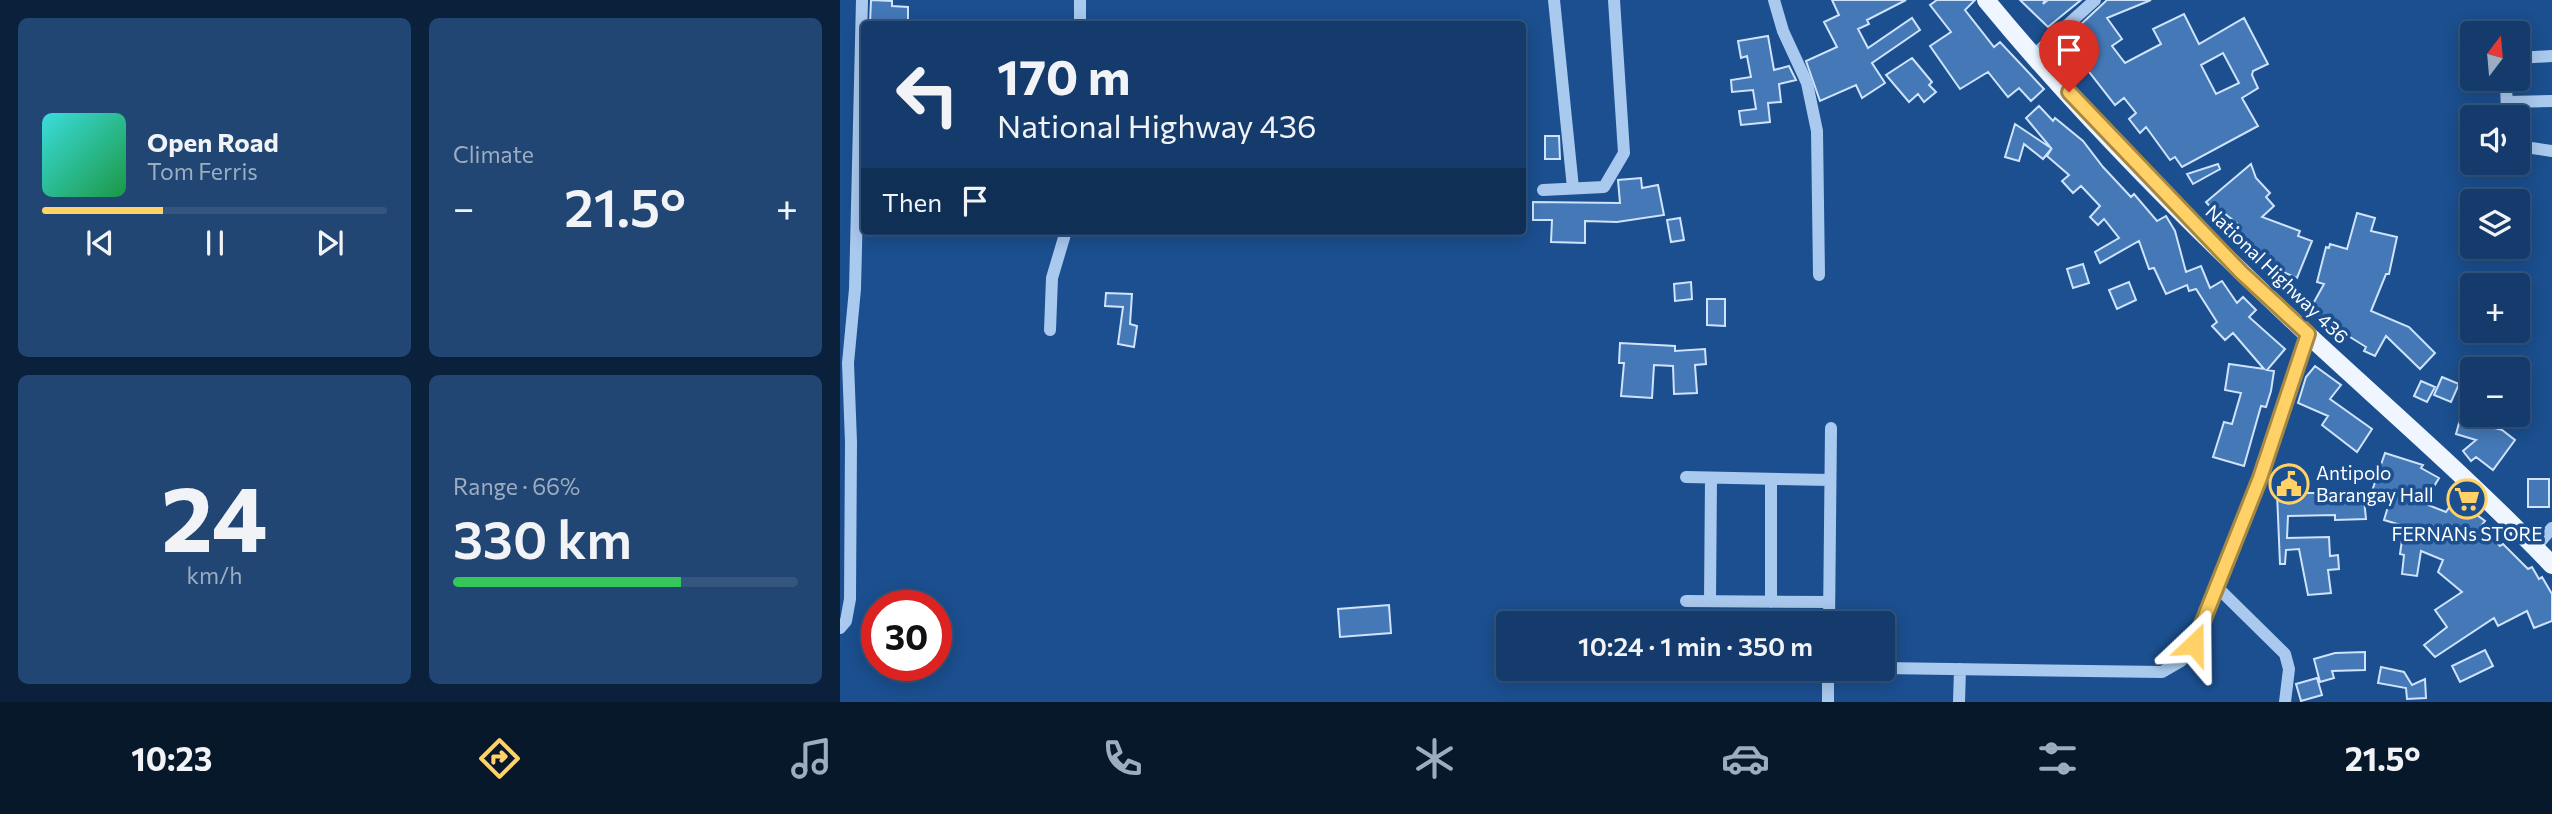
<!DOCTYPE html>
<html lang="en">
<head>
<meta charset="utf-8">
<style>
	body { margin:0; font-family:Commissioner,sans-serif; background:#214673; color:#f1f3f6; height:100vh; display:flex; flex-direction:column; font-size:26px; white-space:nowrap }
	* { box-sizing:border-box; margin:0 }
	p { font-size:23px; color:#9dadc1 }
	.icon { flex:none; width:38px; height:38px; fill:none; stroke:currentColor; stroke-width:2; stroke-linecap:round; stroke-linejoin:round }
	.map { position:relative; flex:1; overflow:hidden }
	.drawer { display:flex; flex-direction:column; gap:18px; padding:18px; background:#0b203b; width:840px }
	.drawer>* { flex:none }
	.banner { position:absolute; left:21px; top:21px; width:665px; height:214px; border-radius:7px; box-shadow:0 4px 18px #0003,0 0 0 2px #33557e; background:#143b6b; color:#f1f3f6; overflow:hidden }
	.needle { width:46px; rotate:16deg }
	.controls { position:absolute; left:1620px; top:21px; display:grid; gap:14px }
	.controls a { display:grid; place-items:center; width:70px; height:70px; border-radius:7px; background:#143b6b; box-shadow:0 4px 18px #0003,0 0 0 2px #33557e; font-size:35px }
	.speed { position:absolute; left:21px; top:590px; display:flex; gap:14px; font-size:35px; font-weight:700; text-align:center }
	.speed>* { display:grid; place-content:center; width:91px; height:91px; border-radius:50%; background:#143b6b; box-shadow:0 4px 18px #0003,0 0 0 2px #33557e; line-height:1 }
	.speed .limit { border:10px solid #d22; background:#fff; color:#111 }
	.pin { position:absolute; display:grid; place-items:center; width:60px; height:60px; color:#fff; margin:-72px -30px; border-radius:50% 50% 50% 0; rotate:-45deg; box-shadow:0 0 7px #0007 }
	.pin .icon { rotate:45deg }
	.me { position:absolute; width:77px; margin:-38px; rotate:23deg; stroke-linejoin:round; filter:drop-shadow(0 0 5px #0008) }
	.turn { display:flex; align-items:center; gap:24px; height:147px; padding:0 21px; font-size:32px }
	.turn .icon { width:91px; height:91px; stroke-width:2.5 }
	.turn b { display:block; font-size:49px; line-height:60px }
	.then { display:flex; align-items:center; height:66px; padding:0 21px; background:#0003; gap:14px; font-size:26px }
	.big { font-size:52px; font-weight:600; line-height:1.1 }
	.drawer .card { flex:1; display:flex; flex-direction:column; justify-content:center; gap:10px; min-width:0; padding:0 24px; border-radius:10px; background:#214673 }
	.drawer .dial { align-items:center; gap:0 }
	.dial b { font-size:91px; line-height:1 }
	.song { display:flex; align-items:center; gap:21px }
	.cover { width:84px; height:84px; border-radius:10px; background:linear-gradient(135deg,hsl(180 70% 55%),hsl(140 70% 35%)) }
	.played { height:7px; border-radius:4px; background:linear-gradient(90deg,#ffd166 35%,#33557e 35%) }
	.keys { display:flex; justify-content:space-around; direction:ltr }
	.heat { display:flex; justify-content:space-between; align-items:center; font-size:38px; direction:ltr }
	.charge { height:10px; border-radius:5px; background:linear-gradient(90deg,#34c759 66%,#33557e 0) }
	.drawer .tiles { flex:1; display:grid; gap:18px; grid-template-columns:repeat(2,1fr) }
	.trip { position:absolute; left:656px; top:611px; width:399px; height:70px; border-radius:7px; background:#143b6b; box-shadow:0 4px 18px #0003,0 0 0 2px #33557e; font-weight:600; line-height:70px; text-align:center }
	.tabs { display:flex; height:112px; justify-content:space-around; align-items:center; background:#08182b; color:#9dadc1 }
	.tabs .icon { width:49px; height:49px }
	.tabs .on { color:#ffd166 }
	.tabs b { font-size:32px; color:#f1f3f6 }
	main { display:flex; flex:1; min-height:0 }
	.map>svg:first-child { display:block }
	.building { fill:#4478b7; stroke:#cfe3fa; stroke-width:2; fill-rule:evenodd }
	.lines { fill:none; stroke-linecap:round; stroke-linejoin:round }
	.minor { stroke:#a9c9ee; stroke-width:12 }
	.major { stroke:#f0f6ff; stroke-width:18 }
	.route-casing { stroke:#a68842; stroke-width:18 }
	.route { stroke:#ffd166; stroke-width:12 }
	.labels { text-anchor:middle; stroke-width:7; stroke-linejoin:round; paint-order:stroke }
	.street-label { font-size:19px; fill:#fff; stroke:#1b4f8f }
	.poi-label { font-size:19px; fill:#fff; stroke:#1b4f8f; text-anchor:start }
</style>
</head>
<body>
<main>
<section class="drawer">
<div class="tiles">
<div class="card">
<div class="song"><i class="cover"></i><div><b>Open Road</b><p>Tom Ferris</p></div></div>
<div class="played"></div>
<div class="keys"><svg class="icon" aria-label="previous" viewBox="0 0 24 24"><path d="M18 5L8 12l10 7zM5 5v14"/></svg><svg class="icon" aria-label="pause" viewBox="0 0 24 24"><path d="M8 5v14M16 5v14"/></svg><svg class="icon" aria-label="next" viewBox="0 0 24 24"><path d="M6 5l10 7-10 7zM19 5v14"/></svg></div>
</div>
<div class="card"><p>Climate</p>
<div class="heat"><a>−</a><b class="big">21.5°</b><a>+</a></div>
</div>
<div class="card dial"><b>24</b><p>km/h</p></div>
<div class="card"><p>Range · 66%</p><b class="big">330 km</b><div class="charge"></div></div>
</div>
</section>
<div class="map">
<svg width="1712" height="702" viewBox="0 0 1712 702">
	<rect width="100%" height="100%" fill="#1b4f8f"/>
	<path class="building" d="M31 0 52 1V6L68 7V24H30Z
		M992 0H1066L1027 20 1029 24 1018 29 1028 48 1072 18 1080 30 1032 63 1045 83 1022 98 1016 85 980 101 966 61 997 47 984 22 999 15Z
		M1097 0H1135L1125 10 1154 47 1160 42 1204 89 1191 101 1179 88 1168 97 1148 72 1120 89 1090 46 1111 32 1090 5Z
		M1180 0H1205L1203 4 1208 0H1241L1208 27Z
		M1267 0H1311L1267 18 1282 39 1272 46 1285 63 1321 44 1313 29 1344 14 1359 44 1404 18 1428 64 1413 71 1412 75 1418 88 1402 98 1418 126 1342 167 1335 157 1330 160 1306 127 1300 133 1289 119 1296 113 1284 98 1275 105 1235 54 1226 61 1217 49 1241 32 1238 27ZM1383 53 1399 83 1376 94 1361 65Z
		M928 36 934 70 949 66 956 80 939 84 941 102 928 103 930 122 901 125 899 111 916 109 913 90 892 92 891 80 911 77 907 56 901 58 898 41Z
		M1072 58 1092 82 1089 85 1096 92 1084 102 1078 94 1069 102 1046 75Z
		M1199 106 1213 121 1215 118 1243 141 1263 167 1291 197 1294 194 1317 221 1326 216 1335 231 1346 272 1361 266 1370 288 1382 281 1397 303 1403 297 1416 310 1409 317 1445 349 1427 370 1434 371 1431 391 1426 407 1421 406 1404 466 1373 457 1384 422 1392 424 1401 393 1385 390 1389 364 1424 369 1393 333 1385 340 1372 326 1377 322 1356 289 1349 291 1347 285 1326 294 1314 268 1309 269 1299 241 1260 263 1255 252 1279 238 1264 219 1258 225 1250 217 1260 206 1241 186 1233 193 1222 181 1229 175 1207 156 1212 148 1203 159 1184 144 1179 161 1165 157 1175 124 1211 148 1186 118Z
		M705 136H719L720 159H705Z
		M1378 164 1380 169 1353 184 1347 174Z
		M1411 164 1416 178 1430 193 1426 197 1434 206 1422 217 1460 231 1458 236 1472 241 1457 278 1420 262 1424 256 1394 234 1399 225 1384 213 1379 217 1366 202Z
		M801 178 802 188 818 185 824 215 777 222 745 221V243L711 242 712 220H693V202L780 203 778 180Z
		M1517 213 1535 218 1531 231 1557 237 1549 274H1546L1531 311 1569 327 1595 353 1580 369 1546 336 1535 356 1524 351 1526 347 1494 327 1492 330 1481 320 1483 318 1469 311 1484 284 1477 282 1486 247 1489 248 1490 244 1507 249Z
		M840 218 844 240 831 242 827 220Z
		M1243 264 1249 283 1233 288 1227 269Z
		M851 282 852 299 835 301 834 284Z
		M1289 282 1296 300 1277 309 1269 290Z
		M266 293 292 294 290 324 297 326 294 347 278 344 283 307 265 306Z
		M867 299H885V326L867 325Z
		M780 343 835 346V351L865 349 866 364 855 365 857 393 834 394 833 366 814 365 812 398 781 396 784 363H779Z
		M1475 366 1501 385 1490 399 1532 429 1517 452 1482 425 1488 416 1458 403 1466 377Z
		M1602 377 1619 384 1611 402 1594 395Z
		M1581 381 1595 387 1587 402 1574 396Z
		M1630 383 1633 384V422L1662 430 1675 440 1653 470 1636 457 1631 461 1623 451 1636 440 1616 434Z
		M1545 453 1583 465 1581 468 1599 478 1587 498 1590 499 1588 505 1606 512 1615 499 1626 507 1645 521 1641 526 1660 546 1663 544 1688 569 1692 567 1699 579 1702 577 1712 594V621L1694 628 1687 611 1658 626 1654 618 1595 657 1584 645 1607 627 1595 610 1622 592 1598 572 1603 560 1581 551 1577 576 1562 574 1564 555 1560 554 1564 526 1544 520 1550 500 1531 494Z
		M1443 471H1453L1457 493H1490V497L1508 495V501L1524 499 1526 519 1495 520V515L1448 516 1447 538 1489 537 1490 556 1498 555 1499 569 1488 570 1491 593 1468 595 1459 549 1446 550 1445 564H1440L1437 493H1441Z
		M1688 479H1709V507H1688Z
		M549 605 551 633 500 637 498 609Z
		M1645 650 1653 666 1620 682 1612 666Z
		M1525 652V670L1492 671 1494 678 1480 682 1474 659 1495 653Z
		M1541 667 1564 672 1572 685 1585 679 1586 698 1567 699 1566 688 1538 683Z
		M1477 678 1482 695 1461 701 1456 684Z"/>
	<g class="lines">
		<path class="minor" d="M714 0 733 188
			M934 0 943 31 967 83 977 131 979 275
			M240 24V0
			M1195 54 1255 0
			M1678 58 1712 56
			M1666 79 1667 117
			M1667 102 1712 101
			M1678 146 1712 151
			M703 190 764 187 784 153 774 0
			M210 330 212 278 226 231
			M846 477 990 480
			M931 479V602
			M1695 548 1712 528
			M1378 588 1445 654 1449 669 1445 702
			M846 601 989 602
			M870 601 871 478
			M989 623 991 428
			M0 628 6 621 10 599 11 442 8 363 15 289 22 0
			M1043 668 1322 672 1341 661 1354 644 1378 588 1420 478 1468 334
			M988 702V668
			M1119 702 1120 669"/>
		<path class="major" d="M1146 0C1243 118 1354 228 1465 332 1548 409 1634 483 1712 565"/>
	</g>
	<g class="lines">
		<g class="route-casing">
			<path id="route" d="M1229 92 1401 272 1468 334 1420 478 1354 644"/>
		</g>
		<use href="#route" class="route"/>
	</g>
	<defs>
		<g id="civic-ring" transform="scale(2.0125)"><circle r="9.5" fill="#1b4f8f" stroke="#ffd166" stroke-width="1.5"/><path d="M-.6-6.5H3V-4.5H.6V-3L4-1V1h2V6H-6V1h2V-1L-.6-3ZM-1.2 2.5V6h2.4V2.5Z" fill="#ffd166"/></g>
		<g id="supermarket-ring" transform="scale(2.0125)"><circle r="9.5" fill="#1b4f8f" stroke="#ffd166" stroke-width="1.5"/><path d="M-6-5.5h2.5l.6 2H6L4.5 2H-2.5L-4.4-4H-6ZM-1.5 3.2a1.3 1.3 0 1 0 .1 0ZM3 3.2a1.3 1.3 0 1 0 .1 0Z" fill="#ffd166"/></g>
	</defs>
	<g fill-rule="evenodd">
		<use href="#civic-ring" x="1449" y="484"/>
		<use href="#supermarket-ring" x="1627" y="499"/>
	</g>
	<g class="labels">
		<g class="street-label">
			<text transform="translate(1437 274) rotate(44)" y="7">National Highway 436</text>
		</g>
		<g class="poi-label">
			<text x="1476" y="480">Antipolo<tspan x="1476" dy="22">Barangay Hall</tspan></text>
			<text x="1627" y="541" text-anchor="middle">FERNANs STORE</text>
		</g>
	</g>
</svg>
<div class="controls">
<a><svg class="needle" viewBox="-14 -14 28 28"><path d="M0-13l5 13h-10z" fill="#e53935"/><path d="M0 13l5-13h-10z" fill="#9dadc1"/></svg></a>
<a><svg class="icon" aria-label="sound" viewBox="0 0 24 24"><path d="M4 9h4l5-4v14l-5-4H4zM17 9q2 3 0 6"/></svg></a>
<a><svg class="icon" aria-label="layers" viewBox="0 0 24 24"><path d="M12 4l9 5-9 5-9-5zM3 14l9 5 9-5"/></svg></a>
<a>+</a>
<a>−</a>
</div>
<div class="speed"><div class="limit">30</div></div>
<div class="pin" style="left:1229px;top:92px;background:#d93025"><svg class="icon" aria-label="arrive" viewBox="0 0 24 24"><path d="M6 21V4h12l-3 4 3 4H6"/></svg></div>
<svg class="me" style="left:1354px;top:644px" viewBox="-20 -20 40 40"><path d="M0-17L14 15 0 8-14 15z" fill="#ffd166" stroke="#fff" stroke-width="4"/></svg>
<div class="trip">10:24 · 1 min · 350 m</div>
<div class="banner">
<div class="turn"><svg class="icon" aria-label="left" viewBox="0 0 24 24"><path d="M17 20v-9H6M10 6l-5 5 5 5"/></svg><div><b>170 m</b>National Highway 436</div></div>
<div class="then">Then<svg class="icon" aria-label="arrive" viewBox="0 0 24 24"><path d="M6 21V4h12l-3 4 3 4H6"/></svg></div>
</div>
</div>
</main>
<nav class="tabs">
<b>10:23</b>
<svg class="icon on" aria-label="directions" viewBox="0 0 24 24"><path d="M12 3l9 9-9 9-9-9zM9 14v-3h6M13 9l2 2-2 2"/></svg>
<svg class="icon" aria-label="music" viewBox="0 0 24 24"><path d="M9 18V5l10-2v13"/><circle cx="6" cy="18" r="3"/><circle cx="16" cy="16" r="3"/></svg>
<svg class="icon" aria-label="phone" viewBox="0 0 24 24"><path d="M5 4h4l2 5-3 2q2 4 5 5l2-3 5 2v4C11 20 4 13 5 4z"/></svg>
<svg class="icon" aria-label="climate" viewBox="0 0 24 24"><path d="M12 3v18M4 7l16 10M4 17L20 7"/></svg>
<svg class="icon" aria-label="car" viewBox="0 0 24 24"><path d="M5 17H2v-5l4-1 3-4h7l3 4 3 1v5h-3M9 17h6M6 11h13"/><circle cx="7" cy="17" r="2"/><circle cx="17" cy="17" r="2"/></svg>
<svg class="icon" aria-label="filters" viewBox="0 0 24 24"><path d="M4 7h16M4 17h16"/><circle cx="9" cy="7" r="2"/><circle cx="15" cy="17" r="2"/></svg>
<b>21.5°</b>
</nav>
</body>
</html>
